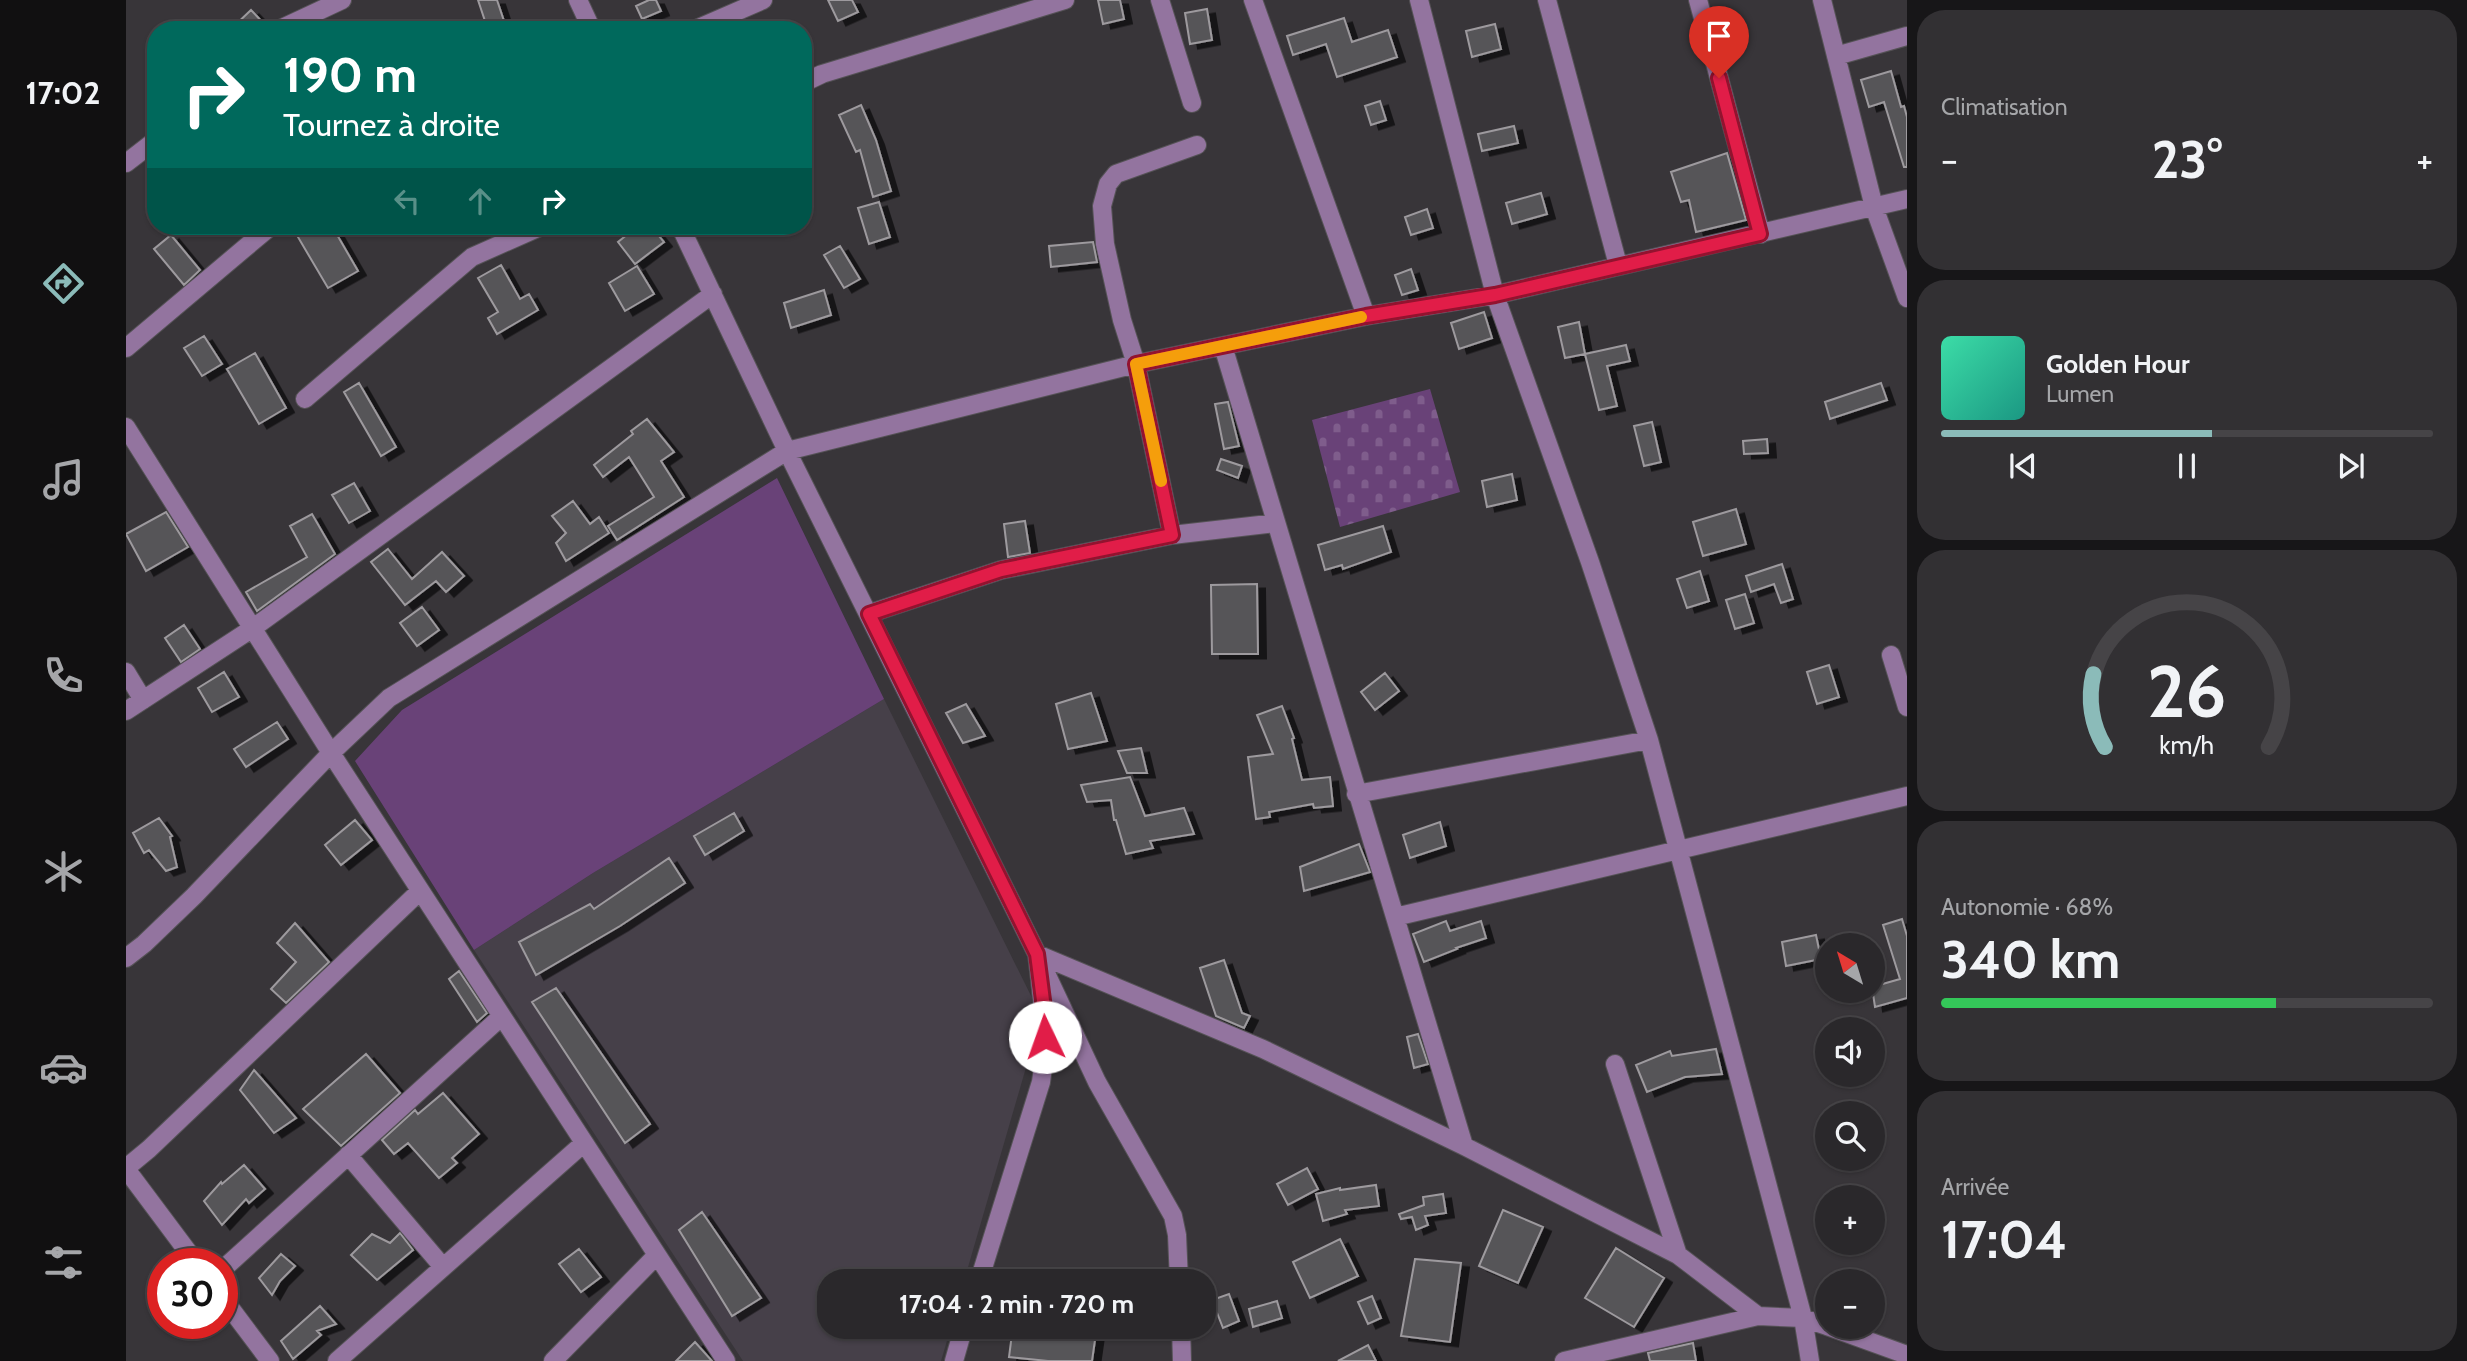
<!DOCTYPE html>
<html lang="fr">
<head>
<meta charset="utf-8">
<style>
	body { margin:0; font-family:Cabin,sans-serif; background:#323033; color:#f1f3f6; height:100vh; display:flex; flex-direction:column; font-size:26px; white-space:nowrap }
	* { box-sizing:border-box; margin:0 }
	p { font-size:23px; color:#a5a6a9 }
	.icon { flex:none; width:38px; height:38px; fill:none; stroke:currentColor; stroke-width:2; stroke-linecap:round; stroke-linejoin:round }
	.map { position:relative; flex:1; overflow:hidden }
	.drawer { display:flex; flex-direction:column; gap:10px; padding:10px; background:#171618; width:560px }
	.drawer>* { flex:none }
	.hud { position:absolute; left:21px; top:21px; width:665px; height:214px; border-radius:28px; box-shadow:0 2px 5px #0004,0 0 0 2px #464447; background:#00695c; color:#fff; overflow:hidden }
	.needle { width:46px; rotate:322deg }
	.tools { position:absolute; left:1689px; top:933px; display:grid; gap:14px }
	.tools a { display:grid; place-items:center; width:70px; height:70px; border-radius:50%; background:#2a282b; box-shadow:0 2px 5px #0004,0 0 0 2px #464447; font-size:35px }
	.speed { position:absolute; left:21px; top:1248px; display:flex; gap:14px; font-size:35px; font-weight:700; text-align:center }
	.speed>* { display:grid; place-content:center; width:91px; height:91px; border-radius:50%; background:#2a282b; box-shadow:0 2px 5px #0004,0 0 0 2px #464447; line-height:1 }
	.speed .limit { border:10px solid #d22; background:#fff; color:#111 }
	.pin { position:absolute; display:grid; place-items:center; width:60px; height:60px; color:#fff; margin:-72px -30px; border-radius:50% 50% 50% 0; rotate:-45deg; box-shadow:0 0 7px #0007 }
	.pin .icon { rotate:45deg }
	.me { position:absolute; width:77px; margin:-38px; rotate:357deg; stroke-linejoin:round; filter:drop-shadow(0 0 5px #0008) }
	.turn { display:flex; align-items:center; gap:24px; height:147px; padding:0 21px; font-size:32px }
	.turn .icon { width:91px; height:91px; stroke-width:2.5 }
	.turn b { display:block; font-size:49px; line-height:60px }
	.lanes { display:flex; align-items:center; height:66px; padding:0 21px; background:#0003; justify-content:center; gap:35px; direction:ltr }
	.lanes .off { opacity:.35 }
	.big { font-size:52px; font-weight:700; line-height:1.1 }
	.drawer .card { flex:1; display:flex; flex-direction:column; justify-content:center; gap:10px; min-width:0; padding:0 24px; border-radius:28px; background:#323033 }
	.drawer .dial { align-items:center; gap:0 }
	.dial svg { height:182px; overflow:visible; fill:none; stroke:#464447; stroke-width:7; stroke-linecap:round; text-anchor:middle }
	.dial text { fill:#f1f3f6; stroke:none }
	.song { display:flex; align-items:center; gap:21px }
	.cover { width:84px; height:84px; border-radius:10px; background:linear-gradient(135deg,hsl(160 70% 55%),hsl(170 70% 35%)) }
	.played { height:7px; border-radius:4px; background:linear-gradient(90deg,#8bbbb9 55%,#464447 55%) }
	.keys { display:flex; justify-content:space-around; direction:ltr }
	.heat { display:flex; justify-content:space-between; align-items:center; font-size:38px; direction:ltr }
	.charge { height:10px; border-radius:5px; background:linear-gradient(90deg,#34c759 68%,#464447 0) }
	.trip { position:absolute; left:691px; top:1269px; width:399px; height:70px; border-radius:28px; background:#2a282b; box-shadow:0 2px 5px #0004,0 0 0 2px #464447; font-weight:700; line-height:70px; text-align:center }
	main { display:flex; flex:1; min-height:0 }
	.dock { display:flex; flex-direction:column; width:126px; justify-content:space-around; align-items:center; background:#111011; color:#a5a6a9 }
	.dock .icon { width:49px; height:49px }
	.dock .current { color:#8bbbb9 }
	.dock b { font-size:32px; color:#f1f3f6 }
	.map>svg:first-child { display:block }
	.built { fill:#464049 }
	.grass { fill:#694278 }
	.cemetery { fill:url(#cemetery-stones) }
	.building { fill:#575458; stroke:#9d9a9e; stroke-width:2; filter:url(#shadow) }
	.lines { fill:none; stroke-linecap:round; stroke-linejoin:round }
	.minor-casing { stroke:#555256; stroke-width:20 }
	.minor { stroke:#93749f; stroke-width:18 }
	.route-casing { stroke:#92132f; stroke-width:18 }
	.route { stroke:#e11d48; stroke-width:12 }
	.slow { stroke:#f59e0b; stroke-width:12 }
</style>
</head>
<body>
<main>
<nav class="dock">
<b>17:02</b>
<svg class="icon current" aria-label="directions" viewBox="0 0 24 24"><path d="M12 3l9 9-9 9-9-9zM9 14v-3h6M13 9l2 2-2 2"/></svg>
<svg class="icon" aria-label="music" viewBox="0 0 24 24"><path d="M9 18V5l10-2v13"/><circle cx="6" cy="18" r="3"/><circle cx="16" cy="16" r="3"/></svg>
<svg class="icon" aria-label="phone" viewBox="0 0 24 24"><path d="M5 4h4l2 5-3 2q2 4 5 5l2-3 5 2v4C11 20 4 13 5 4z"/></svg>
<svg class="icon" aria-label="climate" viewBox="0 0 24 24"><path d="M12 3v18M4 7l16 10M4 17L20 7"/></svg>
<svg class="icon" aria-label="car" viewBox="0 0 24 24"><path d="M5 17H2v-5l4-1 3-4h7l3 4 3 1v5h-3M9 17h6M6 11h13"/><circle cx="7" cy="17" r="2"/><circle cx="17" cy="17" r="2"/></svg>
<svg class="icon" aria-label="filters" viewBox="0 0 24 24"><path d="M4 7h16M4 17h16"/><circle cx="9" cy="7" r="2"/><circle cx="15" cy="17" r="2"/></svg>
</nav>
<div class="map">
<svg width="1781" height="1361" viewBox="0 0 1781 1361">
	<defs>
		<pattern id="cemetery-stones" width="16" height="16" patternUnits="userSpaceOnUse" patternTransform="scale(1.75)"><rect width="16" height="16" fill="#694278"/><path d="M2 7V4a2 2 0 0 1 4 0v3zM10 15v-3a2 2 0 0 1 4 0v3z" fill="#7f5d8c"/></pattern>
		<filter id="shadow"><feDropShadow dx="8" dy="4.5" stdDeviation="0" flood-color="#0009"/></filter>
	</defs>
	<rect width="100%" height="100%" fill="#383539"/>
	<path class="built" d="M758 699 909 1004 910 1033 838 1281H704V1326L825 1327 815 1361H617L348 950 467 873Z"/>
	<path class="grass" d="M651 478 758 699 467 873 348 950 229 761 276 710Z"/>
	<path class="cemetery" d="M1304 389 1334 492 1214 527 1186 420Z"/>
	<path class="building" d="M352 0H371L381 30H362Z
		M523 0H530L535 11 516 19 510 6Z
		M702 0H726L732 12 712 21Z
		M972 0H994L998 19 977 24Z
		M1081 9 1086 40 1064 44 1059 13Z
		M125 10 141 27V30H104Z
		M1218 18 1226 42 1262 30 1271 57 1211 77 1200 44 1167 55 1161 36Z
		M1369 24 1375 49 1346 57 1340 31Z
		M1765 71 1775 107 1778 106 1781 117V167H1778L1758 102 1743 107 1735 80Z
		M1254 101 1260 120 1245 125 1239 106Z
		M735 105 750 140 765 191 747 197 734 150 730 152 713 115Z
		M1388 126 1392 143 1356 151 1352 134Z
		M1601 153 1620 220 1570 232 1563 200 1555 202 1545 172Z
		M1415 193 1421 214 1386 224 1380 203Z
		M753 202 764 237 743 244 732 208Z
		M1301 209 1307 228 1285 235 1279 217Z
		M180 226H206L232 271 202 288 169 232Z
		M512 226H525L538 242 509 264 492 242Z
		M45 235 74 270 58 285 28 249Z
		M967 242 971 262 925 267 923 246Z
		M714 246 734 279 718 288 698 255Z
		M375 265 394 299 403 294 412 310 371 334 362 318 372 312 352 278Z
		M511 266 528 294 499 311 483 283Z
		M1285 269 1292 290 1276 295 1269 275Z
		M698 290 705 315 665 328 658 303Z
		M1358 312 1366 338 1333 349 1325 323Z
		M1453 322 1459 354 1439 358 1432 327Z
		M78 336 96 364 76 376 58 348Z
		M1500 345 1504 361 1481 366 1491 406 1473 410 1459 354Z
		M129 353 160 408 133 424 101 369Z
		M233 383 270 447 255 456 218 392Z
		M1755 383 1761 400 1704 419 1699 402Z
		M1102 402 1113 446 1098 449 1089 404Z
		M521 419 548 452 535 461 558 497 491 540 482 526 528 497 503 457 477 477 468 465 507 434 505 431Z
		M1526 422 1535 462 1518 466 1508 426Z
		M1641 439 1642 453 1618 454 1617 441Z
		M1095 459 1116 466 1112 478 1091 470Z
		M1386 474 1391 500 1361 507 1356 481Z
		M228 483 244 511 223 523 206 495Z
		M447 501 464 524 473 517 483 533 440 561 430 543 440 533 426 516Z
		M1610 509 1620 544 1577 556 1567 522Z
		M40 512 62 547 20 571 0 534Z
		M186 514 209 554 131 611 120 592 181 557 164 526Z
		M899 521 904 553 882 557 878 524Z
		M1257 526 1265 552 1217 569 1216 565 1199 570 1192 545Z
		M262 549 286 579 316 552 338 576 320 592 310 581 279 605 245 562Z
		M1656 564 1667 599 1655 603 1648 584 1625 592 1620 576Z
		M1574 571 1583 601 1561 608 1551 579Z
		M1131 584 1132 654H1086L1085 585Z
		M1619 594 1628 623 1609 629 1600 600Z
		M296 607 313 630 291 646 274 623Z
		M58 625 74 649 55 662 39 638Z
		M1703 665 1713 697 1691 704 1681 672Z
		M98 672 113 697 86 712 72 688Z
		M1259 673 1273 691 1249 710 1235 692Z
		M965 693 981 741 942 749 930 704Z
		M840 704 859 736 837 743 820 713Z
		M1156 706 1168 738 1166 739 1176 780 1204 777 1207 806 1188 808 1187 804 1143 812 1144 817 1130 819 1122 757 1147 754 1131 715Z
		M151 722 162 739 120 767 108 749Z
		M1015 748 1021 773H1001L992 751Z
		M1004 777 1019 816 1058 808 1068 834 1024 841 1027 848 1000 854 990 820H988L985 800 961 802 955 785Z
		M608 813 618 831 579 855 568 836Z
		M33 818 46 836 44 837 51 867 40 871 23 850 18 853 7 833Z
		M229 820 246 840 215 865 199 845Z
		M1314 822 1320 846 1284 858 1277 835Z
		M1233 844 1244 872 1178 891 1174 867Z
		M543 858 559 883 494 926 410 975 393 942 464 904 468 909Z
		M1776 919 1781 936V998L1749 1007 1746 987 1774 979 1757 925Z
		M1320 921 1324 931 1355 921 1360 938 1330 948 1331 949 1298 962 1287 934Z
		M169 923 203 962 160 1003 145 989 170 962 151 943Z
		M1690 935 1695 959 1660 966 1656 942Z
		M1098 960 1116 1013 1124 1016 1118 1028 1090 1016 1074 968Z
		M333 971 361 1013 351 1022 323 979Z
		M430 988 524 1124 499 1143 406 1002Z
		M1292 1034 1302 1064 1288 1068 1281 1037Z
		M1590 1049 1596 1074 1559 1077 1521 1092 1510 1065 1544 1051 1546 1056Z
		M240 1054 274 1093 215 1146 177 1109Z
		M128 1070 170 1118 148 1133 114 1090Z
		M317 1093 353 1134 326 1158 331 1163 313 1178 282 1143 268 1154 256 1140 289 1110 292 1114Z
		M118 1165 139 1189 123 1203 120 1199 96 1225 78 1201 95 1182 96 1184Z
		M1181 1168 1192 1189 1162 1205 1151 1184Z
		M1250 1185 1253 1206 1219 1210 1221 1214 1197 1221 1190 1194 1214 1188V1190Z
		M1317 1194 1320 1213 1299 1216 1302 1225 1290 1230 1286 1217 1275 1219 1273 1214 1298 1205 1297 1197Z
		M1377 1210 1417 1227 1392 1283 1353 1266Z
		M576 1212 635 1298 606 1316 553 1230Z
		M274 1233 287 1250 251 1280 225 1255 246 1234 264 1243Z
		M1214 1239 1232 1276 1184 1298 1167 1262Z
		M1490 1248 1538 1278 1508 1327 1459 1298Z
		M453 1249 475 1277 455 1292 433 1264Z
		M155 1254 169 1266 154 1281 146 1295 133 1278Z
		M1289 1259 1335 1263 1324 1342 1275 1336Z
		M1103 1294 1113 1321 1097 1328 1086 1300Z
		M1246 1296 1255 1318 1242 1324 1232 1302Z
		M1151 1301 1156 1318 1127 1327 1123 1309Z
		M194 1306 210 1324 191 1331 195 1335 167 1359 155 1341Z
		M887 1326H971L966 1361H922L883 1357Z
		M569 1342 586 1361H550Z
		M1567 1343 1570 1361H1524L1522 1353Z
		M1242 1345 1250 1361H1212Z"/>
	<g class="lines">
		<g class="minor-casing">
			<path id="minor" d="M452 0 466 30
				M1034 0 1066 103
				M1127 0 1240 316
				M1293 0 1369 295 1464 562 1523 740 1677 1318 1684 1361
				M1421 0 1492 265
				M1572 0 1635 234
				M1696 0 1748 207 1781 298
				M152 30 216 0
				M568 30 637 0
				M1710 56 1781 36
				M677 83 696 74 939 0
				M0 163 30 140
				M554 226 661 451 911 954 971 1082 1047 1216 1051 1235 1053 1281
				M1097 346 1338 1146
				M0 348 145 226
				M179 399 346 257 416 226
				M0 427 205 753 600 1361
				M1046 535 1010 364 996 320 979 244 976 206 982 184 990 174 1071 145
				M742 614 875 570 1046 535 1150 523
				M1765 655 1781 707
				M0 672 17 700
				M0 711 127 628 587 294
				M1230 794 1523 740
				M1269 917 1781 796
				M0 958 18 944 68 896 205 753 263 698 661 451 1010 364 1240 316 1369 295 1781 199
				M1489 1064 1552 1255
				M222 1155 317 1267
				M0 1168 23 1149 294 891
				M0 1169 71 1264
				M96 1270 376 1016
				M853 1281 915 1082C922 1038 916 997 911 954L1137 1049 1338 1146 1552 1255 1632 1316 1677 1318 1701 1326
				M96 1297 144 1361
				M1055 1326 1056 1361
				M1701 1326 1781 1355
				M211 1361 458 1143
				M427 1361 531 1255
				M828 1361 838 1326
				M1438 1361 1632 1316"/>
		</g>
		<use href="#minor" class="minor"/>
	</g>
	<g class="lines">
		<g class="route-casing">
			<path id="route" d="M919 1037V1016L911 954 743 614 875 570 1046 535 1010 364 1240 316 1369 295 1634 234 1593 78"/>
		</g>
		<use href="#route" class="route"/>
		<path class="slow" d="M1035 481 1010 364 1235 317"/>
	</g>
</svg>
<div class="tools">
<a><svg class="needle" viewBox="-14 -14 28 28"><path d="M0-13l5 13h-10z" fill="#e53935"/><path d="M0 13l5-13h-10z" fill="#a5a6a9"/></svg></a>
<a><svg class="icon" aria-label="sound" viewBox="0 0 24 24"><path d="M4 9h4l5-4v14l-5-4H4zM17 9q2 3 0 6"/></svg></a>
<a><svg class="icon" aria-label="search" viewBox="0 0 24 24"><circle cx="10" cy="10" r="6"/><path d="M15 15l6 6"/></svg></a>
<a>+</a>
<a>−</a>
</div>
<div class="speed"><div class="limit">30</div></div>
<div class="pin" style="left:1593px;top:78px;background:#d93025"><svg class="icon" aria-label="arrive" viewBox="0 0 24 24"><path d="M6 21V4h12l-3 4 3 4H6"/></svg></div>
<svg class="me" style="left:919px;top:1037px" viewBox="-20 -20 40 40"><circle r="19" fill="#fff"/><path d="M0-13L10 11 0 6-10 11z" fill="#e11d48"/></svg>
<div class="trip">17:04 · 2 min · 720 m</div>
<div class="hud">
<div class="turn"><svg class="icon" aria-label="right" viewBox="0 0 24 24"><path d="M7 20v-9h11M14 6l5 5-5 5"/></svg><div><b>190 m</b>Tournez à droite</div></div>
<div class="lanes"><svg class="icon off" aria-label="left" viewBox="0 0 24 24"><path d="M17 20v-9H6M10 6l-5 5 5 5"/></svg><svg class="icon off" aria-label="ahead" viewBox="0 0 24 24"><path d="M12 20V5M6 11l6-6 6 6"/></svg><svg class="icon" aria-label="right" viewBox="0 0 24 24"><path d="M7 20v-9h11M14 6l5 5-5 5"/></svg></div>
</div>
</div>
<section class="drawer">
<div class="card"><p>Climatisation</p>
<div class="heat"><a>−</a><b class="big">23°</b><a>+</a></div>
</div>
<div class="card">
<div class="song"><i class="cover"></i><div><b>Golden Hour</b><p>Lumen</p></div></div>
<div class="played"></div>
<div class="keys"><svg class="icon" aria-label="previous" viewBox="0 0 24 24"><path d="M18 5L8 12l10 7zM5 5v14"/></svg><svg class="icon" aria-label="pause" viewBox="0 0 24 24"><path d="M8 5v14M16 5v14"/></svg><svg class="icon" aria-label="next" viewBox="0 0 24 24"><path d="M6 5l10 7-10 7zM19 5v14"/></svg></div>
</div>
<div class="card dial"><svg viewBox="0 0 100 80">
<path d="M14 69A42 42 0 1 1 86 69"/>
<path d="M14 69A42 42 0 0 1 9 37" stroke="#8bbbb9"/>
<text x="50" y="56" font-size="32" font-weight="700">26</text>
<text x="50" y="72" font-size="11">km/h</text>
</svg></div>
<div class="card"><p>Autonomie · 68%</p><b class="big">340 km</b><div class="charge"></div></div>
<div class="card"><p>Arrivée</p><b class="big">17:04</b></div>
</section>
</main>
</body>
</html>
